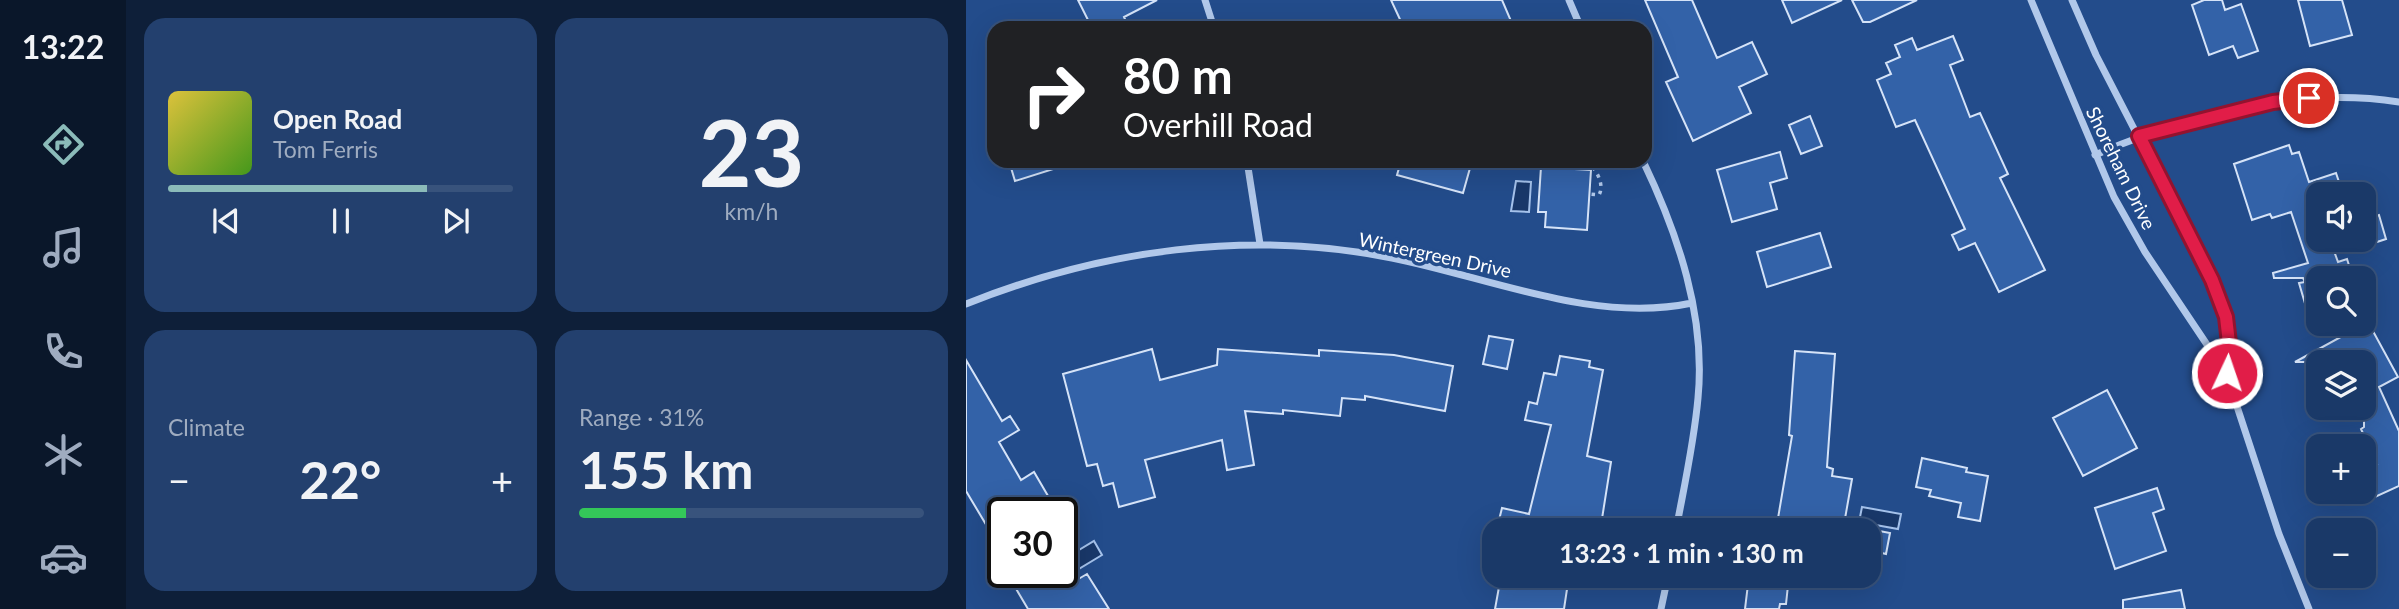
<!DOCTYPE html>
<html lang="en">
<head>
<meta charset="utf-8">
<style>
	body { margin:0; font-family:Lato,sans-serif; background:#23406e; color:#f1f3f6; height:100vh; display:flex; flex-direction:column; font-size:26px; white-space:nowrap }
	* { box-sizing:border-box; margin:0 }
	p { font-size:23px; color:#9facc0 }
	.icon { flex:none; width:38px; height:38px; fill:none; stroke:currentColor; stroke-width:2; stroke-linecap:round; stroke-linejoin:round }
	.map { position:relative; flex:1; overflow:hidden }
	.details { display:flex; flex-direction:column; gap:18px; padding:18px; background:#0e1f39; width:840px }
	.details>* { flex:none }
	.top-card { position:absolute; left:21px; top:21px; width:665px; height:147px; border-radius:21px; box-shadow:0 7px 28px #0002,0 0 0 2px #38537c; background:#202124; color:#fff; overflow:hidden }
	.fabs { position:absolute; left:1340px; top:182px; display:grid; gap:14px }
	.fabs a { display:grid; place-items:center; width:70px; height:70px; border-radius:14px; background:#1a3968; box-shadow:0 7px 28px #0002,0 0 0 2px #38537c; font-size:35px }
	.speed { position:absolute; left:21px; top:497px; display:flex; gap:14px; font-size:35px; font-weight:700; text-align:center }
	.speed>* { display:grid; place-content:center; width:91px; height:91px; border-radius:50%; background:#1a3968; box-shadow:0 7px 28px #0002,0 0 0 2px #38537c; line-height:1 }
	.speed .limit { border:4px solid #111; border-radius:10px; background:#fff; color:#111 }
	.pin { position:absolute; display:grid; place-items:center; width:60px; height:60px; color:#fff; margin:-30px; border:4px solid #fff; border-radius:50%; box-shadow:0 2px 7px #0007 }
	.me { position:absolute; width:77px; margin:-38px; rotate:3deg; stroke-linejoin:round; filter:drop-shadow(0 0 5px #0008) }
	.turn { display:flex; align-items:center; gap:24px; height:147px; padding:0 21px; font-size:32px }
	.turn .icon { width:91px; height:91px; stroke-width:2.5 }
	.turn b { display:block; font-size:49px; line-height:60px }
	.big { font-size:52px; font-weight:700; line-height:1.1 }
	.details .tile { flex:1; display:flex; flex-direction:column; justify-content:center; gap:10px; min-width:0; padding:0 24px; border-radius:21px; background:#23406e }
	.details .dial { align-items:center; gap:0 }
	.dial b { font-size:91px; line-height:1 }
	.song { display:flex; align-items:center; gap:21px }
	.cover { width:84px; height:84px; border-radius:10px; background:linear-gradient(135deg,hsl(50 70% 55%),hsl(100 70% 35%)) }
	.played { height:7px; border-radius:4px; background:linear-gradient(90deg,#8bbbb9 75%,#38537c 75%) }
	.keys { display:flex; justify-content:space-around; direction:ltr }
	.heat { display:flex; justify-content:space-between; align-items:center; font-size:38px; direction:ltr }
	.charge { height:10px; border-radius:5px; background:linear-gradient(90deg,#34c759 31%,#38537c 0) }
	.details .tiles { flex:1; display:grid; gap:18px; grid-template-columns:repeat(2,1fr) }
	.trip { position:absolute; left:516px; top:518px; width:399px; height:70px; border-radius:21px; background:#1a3968; box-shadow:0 7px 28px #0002,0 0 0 2px #38537c; font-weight:700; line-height:70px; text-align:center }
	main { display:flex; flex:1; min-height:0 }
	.tabs { display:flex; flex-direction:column; width:126px; justify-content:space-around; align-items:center; background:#0a172a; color:#9facc0 }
	.tabs .icon { width:49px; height:49px }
	.tabs .active { color:#8bbbb9 }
	.tabs b { font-size:32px; color:#f1f3f6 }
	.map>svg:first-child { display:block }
	.water { fill:#19386a; stroke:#a5c2eb; stroke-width:2 }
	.building { fill:#3362a8; stroke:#d5e3f8; stroke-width:2 }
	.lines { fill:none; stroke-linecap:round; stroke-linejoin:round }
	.path { stroke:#b1c8ea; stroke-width:3.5; stroke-dasharray:3.5 5; stroke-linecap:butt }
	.street { stroke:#b1c8ea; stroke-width:7 }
	.route-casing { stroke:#92132f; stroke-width:18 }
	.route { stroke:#e11d48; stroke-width:12 }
	.labels { text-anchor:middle; stroke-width:7; stroke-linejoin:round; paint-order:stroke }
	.street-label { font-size:19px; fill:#fff; stroke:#234c8b }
</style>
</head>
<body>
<main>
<nav class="tabs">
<b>13:22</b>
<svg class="icon active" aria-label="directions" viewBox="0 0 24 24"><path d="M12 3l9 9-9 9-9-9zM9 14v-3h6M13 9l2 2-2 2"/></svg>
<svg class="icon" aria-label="music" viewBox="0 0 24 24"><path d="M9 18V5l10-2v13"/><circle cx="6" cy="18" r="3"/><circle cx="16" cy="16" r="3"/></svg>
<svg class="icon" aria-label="phone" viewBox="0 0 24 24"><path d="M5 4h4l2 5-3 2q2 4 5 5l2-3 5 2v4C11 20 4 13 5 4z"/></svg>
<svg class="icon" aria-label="climate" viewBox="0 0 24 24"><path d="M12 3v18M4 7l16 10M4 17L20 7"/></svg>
<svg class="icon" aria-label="car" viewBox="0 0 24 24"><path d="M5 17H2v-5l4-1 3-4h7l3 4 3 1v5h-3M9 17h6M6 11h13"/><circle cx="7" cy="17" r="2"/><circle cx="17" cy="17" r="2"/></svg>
</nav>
<section class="details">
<div class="tiles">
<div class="tile">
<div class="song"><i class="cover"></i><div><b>Open Road</b><p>Tom Ferris</p></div></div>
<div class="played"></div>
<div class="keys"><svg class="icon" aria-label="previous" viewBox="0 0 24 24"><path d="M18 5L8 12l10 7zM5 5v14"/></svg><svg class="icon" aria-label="pause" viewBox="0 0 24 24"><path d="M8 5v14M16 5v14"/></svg><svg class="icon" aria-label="next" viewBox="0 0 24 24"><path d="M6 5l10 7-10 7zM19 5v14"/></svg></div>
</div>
<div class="tile dial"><b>23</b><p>km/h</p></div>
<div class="tile"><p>Climate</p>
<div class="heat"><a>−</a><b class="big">22°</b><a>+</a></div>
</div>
<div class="tile"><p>Range · 31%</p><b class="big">155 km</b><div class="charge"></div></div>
</div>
</section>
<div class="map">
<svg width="1433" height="609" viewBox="0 0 1433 609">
	<rect width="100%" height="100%" fill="#234c8b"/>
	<path class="water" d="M550 181 565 182 563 212 545 211Z
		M896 507 935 514 932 529 893 522Z
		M128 541 136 555 106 573 98 559Z"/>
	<path class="building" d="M112 0H191L158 17 163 28H126Z
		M425 0H536L548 28H438Z
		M679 0H726L751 58 786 42 801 74 773 87 785 113 727 141 700 82 712 77Z
		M816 0H876L826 23Z
		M886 0H951L904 22H897Z
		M1238 0H1256L1259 10 1275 4 1292 51 1272 58 1267 46 1243 55 1226 5Z
		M1332 0H1376L1386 35 1344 46Z
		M987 36 997 60 984 65 1004 117 1014 113 1042 174 1034 178 1079 270 1033 292 1009 243 993 250 986 235 999 229 949 120 930 127 911 80 925 74 920 63 934 57 929 45 946 38 951 50Z
		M844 116 856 146 835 154 823 125Z
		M1323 145 1326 154 1333 152 1343 182 1370 173 1377 194H1353V240H1364L1372 262 1381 259 1387 278H1353V333L1348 334 1333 283 1339 282 1337 278H1308L1307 273 1342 263 1325 212 1306 218 1304 214 1286 220 1268 164Z
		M814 152 821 178 804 183 811 209 766 222 751 170Z
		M43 161H100V165L49 181Z
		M435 161H506L497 193 431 175Z
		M575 167 625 170 621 230 579 227 580 212H572Z
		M1413 215 1420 239 1402 245 1398 220Z
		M854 233 865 267 801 287 791 252Z
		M1402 322 1432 377 1413 387 1433 431V486L1398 502V470L1411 464 1395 429 1398 427V362H1329Z
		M523 336 547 340 541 369 517 364Z
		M186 349 194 380 251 365 252 349 353 356V350L428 355 487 366 479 411 399 396V400L376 398 374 416 317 410V414L279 411 288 465 261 470 256 440 179 460 189 497 153 507 147 483 137 486 131 464 121 466 97 374Z
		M829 351 869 354 861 467 867 469 866 476 886 479 877 530H810L826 436 823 435Z
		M594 356 624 361 623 367 637 370 621 456 645 462 635 525 608 519 607 526 565 519 563 530 531 528 536 508 563 514 585 425 559 420 563 402 571 404 578 373 590 375Z
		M0 360 36 421 44 416 53 430 33 442 55 480 68 472 92 513H37V553L0 491Z
		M1141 390 1171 448 1117 476 1087 418Z
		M956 458 1001 468 1000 472 1022 476 1014 521 992 517 995 503 963 496 965 490 950 487Z
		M1191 488 1198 509 1187 513 1200 551 1149 569 1129 508Z
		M903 529 924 533 920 554 903 550Z
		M73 572H87L97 588 121 574 143 609H62L49 587Z
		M535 576H603L598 609H529Z
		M783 576H823L820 604H814L813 609H779Z
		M1215 590 1219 609H1157V600Z"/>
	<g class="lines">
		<path class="path" d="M621 161C630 169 639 184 633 195L623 194"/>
		<path class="street" d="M239 0 248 28
			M603 0 615 28
			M1065 0 1148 197 1179 252 1260 373 1313 534 1343 609
			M1106 0 1130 55 1246 280C1260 317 1264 333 1261 372
			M1129 155C1223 115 1330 86 1433 102
			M281 161 294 244
			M677 161C712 234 740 316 732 398 728 443 718 487 710 530
			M0 304C135 250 283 229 426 258 522 277 628 324 726 303
			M695 609 702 576"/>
	</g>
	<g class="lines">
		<g class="route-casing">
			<path id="route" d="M1261 373 1263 343 1260 317 1246 280 1173 136 1307 102 1343 98"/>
		</g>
		<use href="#route" class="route"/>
	</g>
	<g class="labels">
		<g class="street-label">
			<text transform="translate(1155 168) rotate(64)" y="7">Shoreham Drive</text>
			<text transform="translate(469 255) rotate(12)" y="7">Wintergreen Drive</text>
		</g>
	</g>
</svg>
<div class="fabs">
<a><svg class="icon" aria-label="sound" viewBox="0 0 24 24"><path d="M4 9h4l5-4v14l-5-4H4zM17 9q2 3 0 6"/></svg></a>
<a><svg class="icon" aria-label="search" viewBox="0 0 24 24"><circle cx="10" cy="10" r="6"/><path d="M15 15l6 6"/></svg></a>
<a><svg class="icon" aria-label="layers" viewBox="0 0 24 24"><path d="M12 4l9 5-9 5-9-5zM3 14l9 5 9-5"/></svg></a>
<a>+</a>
<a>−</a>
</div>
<div class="speed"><div class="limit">30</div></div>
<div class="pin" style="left:1343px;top:98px;background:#d93025"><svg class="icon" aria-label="arrive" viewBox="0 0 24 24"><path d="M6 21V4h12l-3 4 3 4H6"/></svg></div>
<svg class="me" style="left:1261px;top:373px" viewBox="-20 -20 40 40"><circle r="17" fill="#e11d48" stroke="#fff" stroke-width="3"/><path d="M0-11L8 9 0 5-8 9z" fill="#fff"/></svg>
<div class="trip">13:23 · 1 min · 130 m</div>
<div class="top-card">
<div class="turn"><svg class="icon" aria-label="right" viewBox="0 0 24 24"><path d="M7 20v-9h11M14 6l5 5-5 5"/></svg><div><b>80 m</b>Overhill Road</div></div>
</div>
</div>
</main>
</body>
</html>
